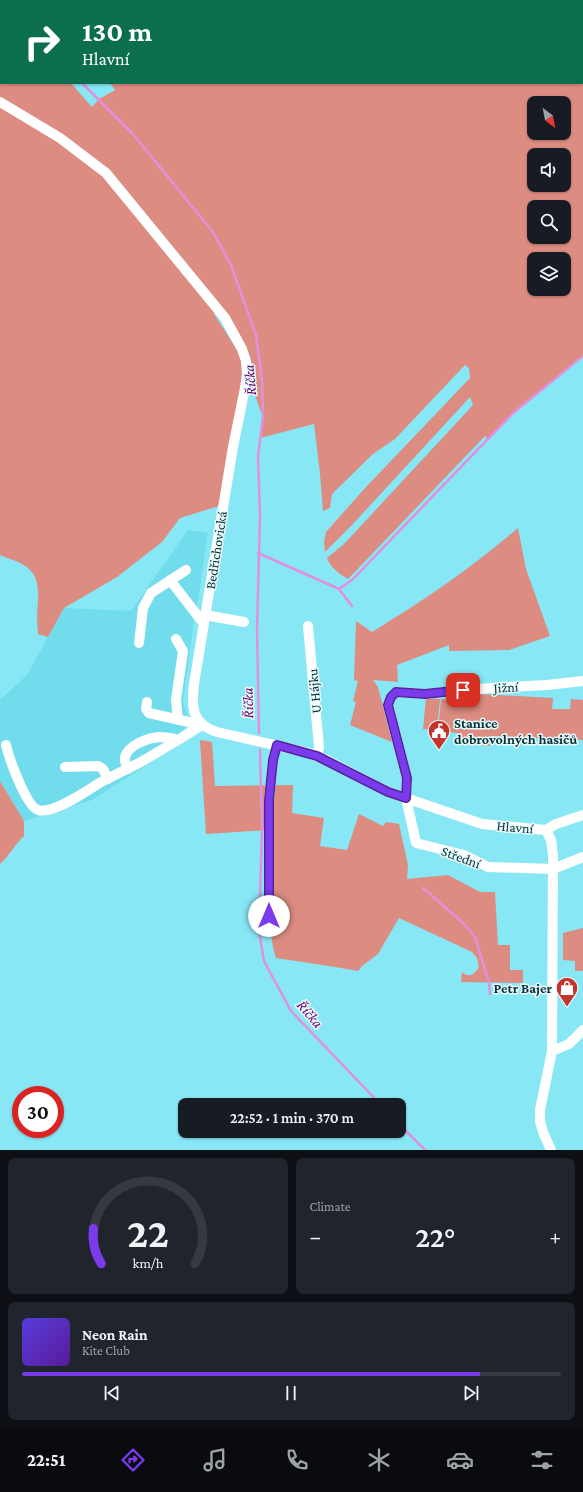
<!DOCTYPE html>
<html lang="en">
<head>
<meta charset="utf-8">
<style>
	body { margin:0; font-family:"Crimson Pro",serif; background:#20242c; color:#f1f3f6; height:100vh; display:flex; flex-direction:column; font-size:15px; white-space:nowrap }
	* { box-sizing:border-box; margin:0 }
	p { font-size:13px; color:#9ea1a6 }
	.icon { flex:none; width:22px; height:22px; fill:none; stroke:currentColor; stroke-width:2; stroke-linecap:round; stroke-linejoin:round }
	.map { position:relative; height:1150px; overflow:hidden }
	.panel { display:flex; flex-direction:column; gap:8px; padding:8px; background:#0d0f14; flex:1 }
	.panel>* { flex:none }
	.top-card { position:absolute; left:0px; top:0px; width:583px; height:84px; box-shadow:0 1px 3px #0004; background:#0b6e4f; color:#fff; overflow:hidden }
	.needle { width:26px; rotate:148deg }
	.tools { position:absolute; left:527px; top:96px; display:grid; gap:8px }
	.tools a { display:grid; place-items:center; width:44px; height:44px; border-radius:8px; background:#171b24; box-shadow:0 1px 3px #0004; font-size:20px }
	.speed { position:absolute; left:12px; top:1086px; display:flex; gap:8px; font-size:20px; font-weight:700; text-align:center }
	.speed>* { display:grid; place-content:center; width:52px; height:52px; border-radius:50%; background:#171b24; box-shadow:0 1px 3px #0004; line-height:1 }
	.speed .limit { border:6px solid #d22; background:#fff; color:#111 }
	.pin { position:absolute; display:grid; place-items:center; width:34px; height:34px; color:#fff; margin:-17px; border-radius:8px; box-shadow:0 2px 6px #0006 }
	.me { position:absolute; width:44px; margin:-22px; rotate:0deg; stroke-linejoin:round; filter:drop-shadow(0 0 3px #0008) }
	.turn { display:flex; align-items:center; gap:14px; height:84px; padding:0 16px; font-size:18px }
	.turn .icon { width:52px; height:52px; stroke-width:2.5 }
	.turn b { display:block; font-size:28px; line-height:34px }
	.big { font-size:30px; font-weight:600; line-height:1.1 }
	.panel .tile { flex:1; display:flex; flex-direction:column; justify-content:center; gap:6px; min-width:0; padding:0 14px; border-radius:8px; background:#20242c }
	.panel .dial { align-items:center; gap:0 }
	.dial svg { height:104px; overflow:visible; fill:none; stroke:#363941; stroke-width:7; stroke-linecap:round; text-anchor:middle }
	.dial text { fill:#f1f3f6; stroke:none }
	.song { display:flex; align-items:center; gap:12px }
	.cover { width:48px; height:48px; border-radius:6px; background:linear-gradient(135deg,hsl(250 70% 55%),hsl(270 70% 35%)) }
	.played { height:4px; border-radius:2px; background:linear-gradient(90deg,#7c3aed 85%,#363941 85%) }
	.keys { display:flex; justify-content:space-around; direction:ltr }
	.heat { display:flex; justify-content:space-between; align-items:center; font-size:22px; direction:ltr }
	.panel .tiles { flex:1; display:grid; gap:8px; grid-template-columns:1fr 1fr }
	.tile:last-child { grid-column:span 2 }
	.trip { position:absolute; left:178px; top:1098px; width:228px; height:40px; border-radius:8px; background:#171b24; box-shadow:0 1px 3px #0004; font-weight:600; line-height:40px; text-align:center }
	.menu { display:flex; height:64px; justify-content:space-around; align-items:center; background:#090b0e; color:#9ea1a6 }
	.menu .icon { width:28px; height:28px }
	.menu .current { color:#7c3aed }
	.menu b { font-size:18px; color:#f1f3f6 }
	.map>svg:first-child { display:block }
	.built { fill:#70dcec }
	.green { fill:#dd8c81; fill-rule:evenodd }
	.lines { fill:none; stroke-linecap:round; stroke-linejoin:round }
	.stream { stroke:#e190de; stroke-width:2.5 }
	.minor { stroke:#fff; stroke-width:10 }
	.route-casing { stroke:#51269a; stroke-width:10 }
	.route { stroke:#7c3aed; stroke-width:7 }
	.labels { text-anchor:middle; stroke-width:3; stroke-linejoin:round; paint-order:stroke }
	.street-label { font-size:14px; fill:#063238; stroke:#e9fafd }
	.poi-label { font-size:14px; font-weight:bold; fill:#063238; stroke:#e9fafd; text-anchor:start }
	.water-label { font-size:15px; font-style:italic; fill:#6c026c; stroke:#e9fafd }
</style>
</head>
<body>
<div class="map">
<svg width="583" height="1150" viewBox="0 0 583 1150">
	<rect width="100%" height="100%" fill="#88e7f5"/>
	<path class="built" d="M188 530 208 533 197 607 190 613 194 621 183 702 188 718 186 726 180 733 185 741 92 800 24 821 0 781V700L27 675 64 608 131 611Z"/>
	<path class="green" d="M0 0H504L505 1H1V8Z
		M0 23 1 83H71L92 107 99 99 115 90 110 83H582V42H583V356L512 414 488 440 485 436 348 579C339 574 330 567 327 558L344 544 357 530 473 405 470 397 352 525 325 552 324 542 326 532 366 487 470 378 469 368 465 365 395 439 373 454 332 494 330 508 323 511 320 474 314 424 260 438 263 417 247 374 246 361 219 311 214 314 238 351 242 364V380L219 506 180 518 162 542 117 577 64 608 48 637 38 634C38 629 37 624 37 618 37 602 43 581 28 568 21 562 9 559 0 555ZM534 103H564V133H534ZM534 155H564V185H534ZM534 207H564V237H534ZM534 259H564V289H534Z
		M518 528 526 569 550 636 509 650 449 651V645L397 665 398 682 373 680 378 687 392 742 350 725 356 702 353 701 358 681 354 680 356 621 372 632C423 601 473 567 518 528Z
		M479 694 553 698 552 709H570L571 699 583 700V740L491 736 490 746 457 744 458 733 438 731 441 699 461 701V710L463 695Z
		M426 698 440 699 437 730 423 729Z
		M200 740 212 742 215 786 293 785 292 813 324 818 320 846 347 850 359 814 383 826 386 822 399 824 408 865 407 879 448 875 480 892H495L498 945H510V970H523V983L461 982 462 972C470 978 474 975 479 967L477 958 472 952 399 918 378 954 362 966 358 971 335 967 276 958C268 935 271 908 271 884 271 866 269 848 268 830L206 834Z
		M0 781 24 821V836C15 844 10 855 0 864Z
		M583 928V971H575V961L563 960V933Z"/>
	<g class="lines">
		<path class="stream" d="M0 8 1 9
			M82 83 132 133 213 232 231 265 256 335 262 381 263 417 258 456 260 515 257 631 259 733
			M258 553 339 589 352 606
			M339 589 352 580 512 414 583 356
			M260 750 262 831 259 931 264 961 291 1011 381 1105
			M423 888 463 923 475 937 489 983 490 994
			M399 1124 425 1150"/>
		<path class="minor" d="M0 102 60 138 106 173 225 318 242 349 246 361 247 374 245 388 233 447 194 684C191 707 192 724 217 732L309 753 327 760 388 792 482 824 546 830 551 840 553 855 552 1051 540 1110V1121L543 1132 551 1150
			M170 580 204 624
			M205 615 244 622
			M308 626 319 747 317 756
			M176 639 183 651 176 700 178 720
			M139 643 143 608 151 593 186 570
			M583 681 547 685 491 688 425 694 396 692 391 697 388 705 407 778 406 798 416 843 464 855 488 867 553 869 583 857
			M147 702 146 709 149 713 202 725
			M178 740 202 725
			M6 745C9 758 26 806 38 810 53 815 88 790 101 782 113 776 125 770 137 764L141 762 178 740C172 738 165 737 159 737 148 738 128 745 125 757 124 761 126 765 128 769
			M65 767 98 766 103 769 108 779
			M546 830 556 824 583 815
			M269 915V800L273 760 277 745
			M552 1051 569 1044 583 1030"/>
	</g>
	<g class="lines">
		<g class="route-casing">
			<path id="route" d="M269 916V800L273 760 277 745 317 756 388 792 406 798 407 778 388 705 391 697 396 692 425 694 463 690"/>
		</g>
		<use href="#route" class="route"/>
	</g>
	<defs>
		<g id="civic-pin" transform="scale(1.15)"><path d="M0 17L-7.5 6A9.5 9.5 0 1 1 7.5 6Z" fill="#c3352c" stroke="#e9fafd"/><path d="M-.6-6.5H3V-4.5H.6V-3L4-1V1h2V6H-6V1h2V-1L-.6-3ZM-1.2 2.5V6h2.4V2.5Z" fill="#fff"/></g>
		<g id="shop-pin" transform="scale(1.15)"><path d="M0 17L-7.5 6A9.5 9.5 0 1 1 7.5 6Z" fill="#c3352c" stroke="#e9fafd"/><path d="M-5-2.5h2.3a2.7 3.5 0 0 1 5.4 0H5L5.5 6h-11ZM-1.5-2.5h3a1.5 2.3 0 0 0-3 0Z" fill="#fff"/></g>
	</defs>
	<g fill-rule="evenodd">
		<use href="#civic-pin" x="439" y="731"/>
		<use href="#shop-pin" x="567" y="988"/>
	</g>
	<g class="labels">
		<g class="street-label">
			<text transform="translate(216 550) rotate(-81)" y="5">Bedřichovická</text>
			<text transform="translate(506 687) rotate(-3)" y="5">Jižní</text>
			<text transform="translate(314 691) rotate(-95)" y="5">U Hájku</text>
			<text transform="translate(515 827) rotate(5)" y="5">Hlavní</text>
			<text transform="translate(461 857) rotate(20)" y="5">Střední</text>
		</g>
		<g class="poi-label">
			<text x="454" y="728">Stanice<tspan x="454" dy="16">dobrovolných hasičů</tspan></text>
			<text x="552" y="993" text-anchor="end">Petr Bajer</text>
		</g>
		<g class="water-label">
			<text transform="translate(250 380) rotate(-95)" y="5">Říčka</text>
			<text transform="translate(248 703) rotate(-91)" y="5">Říčka</text>
			<text transform="translate(310 1014) rotate(49)" y="5">Říčka</text>
		</g>
	</g>
</svg>
<div class="tools">
<a><svg class="needle" viewBox="-14 -14 28 28"><path d="M0-13l5 13h-10z" fill="#e53935"/><path d="M0 13l5-13h-10z" fill="#9ea1a6"/></svg></a>
<a><svg class="icon" aria-label="sound" viewBox="0 0 24 24"><path d="M4 9h4l5-4v14l-5-4H4zM17 9q2 3 0 6"/></svg></a>
<a><svg class="icon" aria-label="search" viewBox="0 0 24 24"><circle cx="10" cy="10" r="6"/><path d="M15 15l6 6"/></svg></a>
<a><svg class="icon" aria-label="layers" viewBox="0 0 24 24"><path d="M12 4l9 5-9 5-9-5zM3 14l9 5 9-5"/></svg></a>
</div>
<div class="speed"><div class="limit">30</div></div>
<div class="pin" style="left:463px;top:690px;background:#d93025"><svg class="icon" aria-label="arrive" viewBox="0 0 24 24"><path d="M6 21V4h12l-3 4 3 4H6"/></svg></div>
<svg class="me" style="left:269px;top:916px" viewBox="-20 -20 40 40"><circle r="19" fill="#fff"/><path d="M0-13L10 11 0 6-10 11z" fill="#7c3aed"/></svg>
<div class="trip">22:52 · 1 min · 370 m</div>
<div class="top-card">
<div class="turn"><svg class="icon" aria-label="right" viewBox="0 0 24 24"><path d="M7 20v-9h11M14 6l5 5-5 5"/></svg><div><b>130 m</b>Hlavní</div></div>
</div>
</div>
<section class="panel">
<div class="tiles">
<div class="tile dial"><svg viewBox="0 0 100 80">
<path d="M14 69A42 42 0 1 1 86 69"/>
<path d="M14 69A42 42 0 0 1 8 42" stroke="#7c3aed"/>
<text x="50" y="56" font-size="32" font-weight="700">22</text>
<text x="50" y="72" font-size="11">km/h</text>
</svg></div>
<div class="tile"><p>Climate</p>
<div class="heat"><a>−</a><b class="big">22°</b><a>+</a></div>
</div>
<div class="tile">
<div class="song"><i class="cover"></i><div><b>Neon Rain</b><p>Kite Club</p></div></div>
<div class="played"></div>
<div class="keys"><svg class="icon" aria-label="previous" viewBox="0 0 24 24"><path d="M18 5L8 12l10 7zM5 5v14"/></svg><svg class="icon" aria-label="pause" viewBox="0 0 24 24"><path d="M8 5v14M16 5v14"/></svg><svg class="icon" aria-label="next" viewBox="0 0 24 24"><path d="M6 5l10 7-10 7zM19 5v14"/></svg></div>
</div>
</div>
</section>
<nav class="menu">
<b>22:51</b>
<svg class="icon current" aria-label="directions" viewBox="0 0 24 24"><path d="M12 3l9 9-9 9-9-9zM9 14v-3h6M13 9l2 2-2 2"/></svg>
<svg class="icon" aria-label="music" viewBox="0 0 24 24"><path d="M9 18V5l10-2v13"/><circle cx="6" cy="18" r="3"/><circle cx="16" cy="16" r="3"/></svg>
<svg class="icon" aria-label="phone" viewBox="0 0 24 24"><path d="M5 4h4l2 5-3 2q2 4 5 5l2-3 5 2v4C11 20 4 13 5 4z"/></svg>
<svg class="icon" aria-label="climate" viewBox="0 0 24 24"><path d="M12 3v18M4 7l16 10M4 17L20 7"/></svg>
<svg class="icon" aria-label="car" viewBox="0 0 24 24"><path d="M5 17H2v-5l4-1 3-4h7l3 4 3 1v5h-3M9 17h6M6 11h13"/><circle cx="7" cy="17" r="2"/><circle cx="17" cy="17" r="2"/></svg>
<svg class="icon" aria-label="filters" viewBox="0 0 24 24"><path d="M4 7h16M4 17h16"/><circle cx="9" cy="7" r="2"/><circle cx="15" cy="17" r="2"/></svg>
</nav>
</body>
</html>
